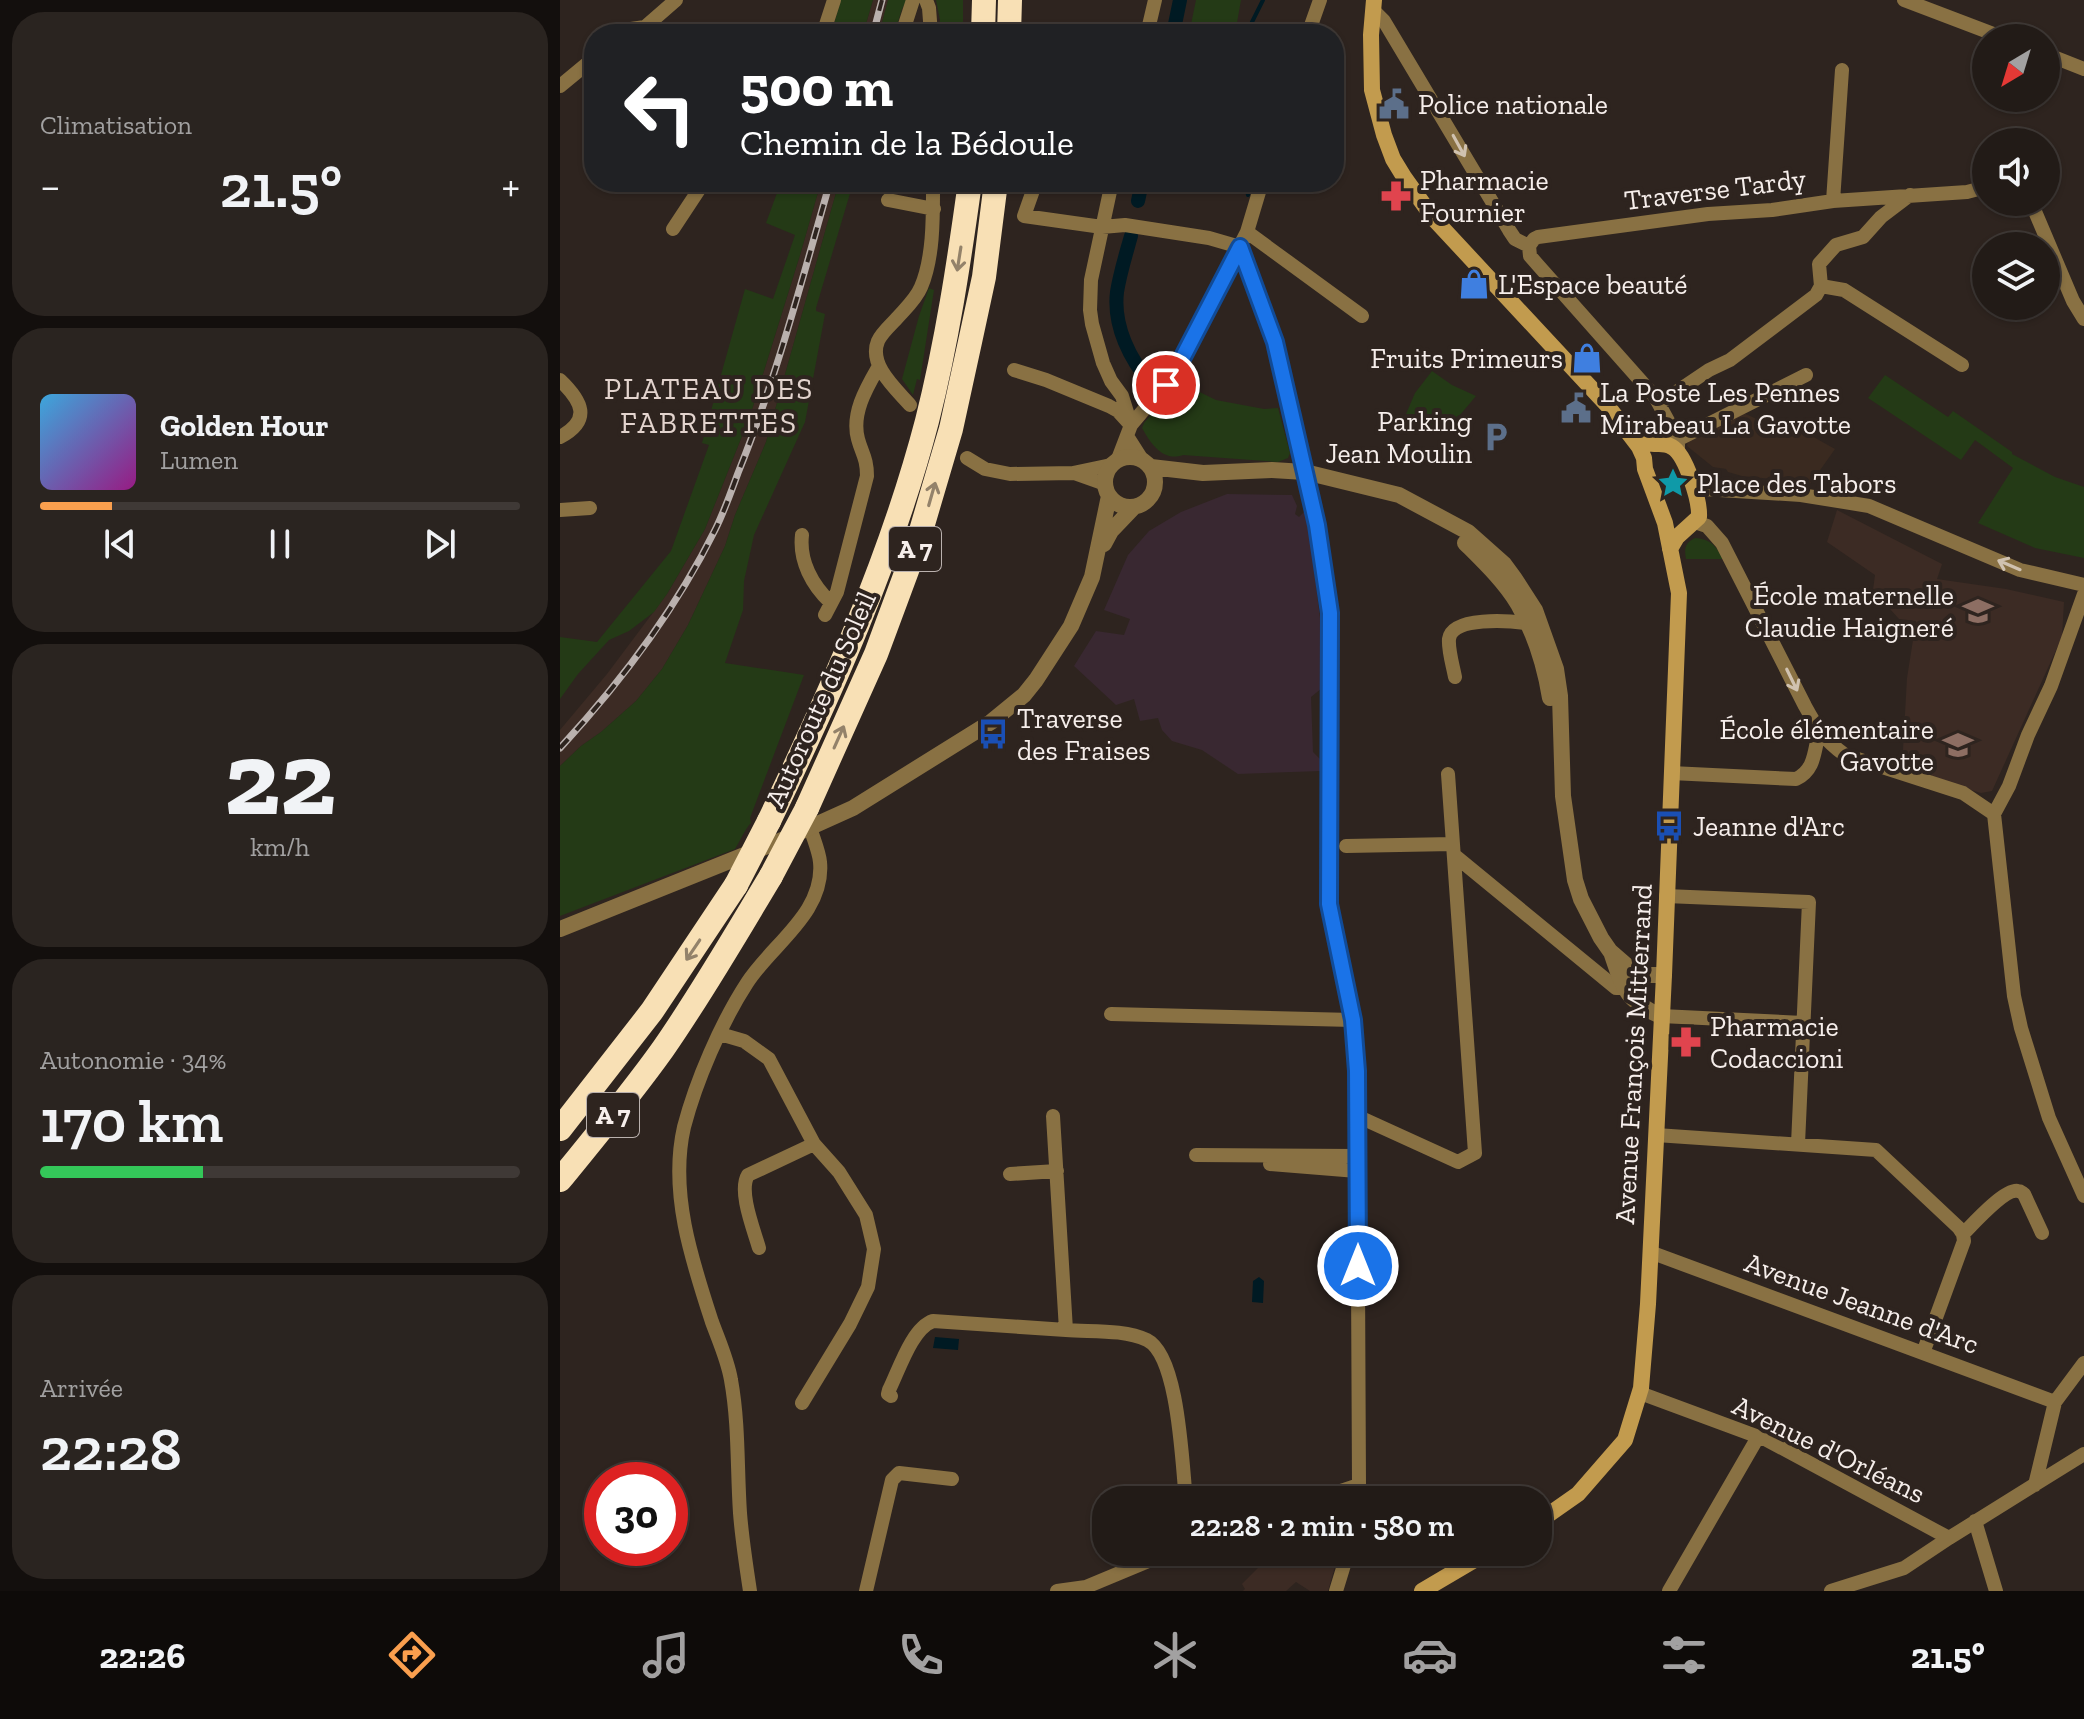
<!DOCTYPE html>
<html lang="fr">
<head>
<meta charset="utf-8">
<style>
	body { margin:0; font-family:"Zilla Slab",serif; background:#2a2420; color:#f1f3f6; height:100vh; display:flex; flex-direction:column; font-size:30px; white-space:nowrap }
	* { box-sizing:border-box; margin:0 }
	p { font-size:26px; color:#a2a1a1 }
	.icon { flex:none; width:44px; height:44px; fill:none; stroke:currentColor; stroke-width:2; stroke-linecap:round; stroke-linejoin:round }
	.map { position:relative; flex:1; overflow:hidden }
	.panel { display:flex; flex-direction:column; gap:12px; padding:12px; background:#130f0d; width:560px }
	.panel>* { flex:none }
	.guide { position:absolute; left:24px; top:24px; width:760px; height:168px; border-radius:32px; box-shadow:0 2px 6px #0004,0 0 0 2px #3f3936; background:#202124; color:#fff; overflow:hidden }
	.needle { width:52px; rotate:218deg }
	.buttons { position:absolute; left:1412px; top:24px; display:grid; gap:16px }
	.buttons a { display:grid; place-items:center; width:88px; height:88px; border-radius:50%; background:#221b17; box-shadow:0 2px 6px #0004,0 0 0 2px #3f3936; font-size:40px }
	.speed { position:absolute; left:24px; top:1462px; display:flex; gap:16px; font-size:40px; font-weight:700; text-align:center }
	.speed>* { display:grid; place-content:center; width:104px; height:104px; border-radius:50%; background:#221b17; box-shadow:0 2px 6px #0004,0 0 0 2px #3f3936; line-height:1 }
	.speed .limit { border:12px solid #d22; background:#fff; color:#111 }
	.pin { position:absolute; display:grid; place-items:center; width:68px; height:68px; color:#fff; margin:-34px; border:4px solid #fff; border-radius:50%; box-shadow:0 2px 8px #0007 }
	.me { position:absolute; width:88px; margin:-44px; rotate:0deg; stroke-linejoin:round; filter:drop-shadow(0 0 6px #0008) }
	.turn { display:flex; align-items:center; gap:28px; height:168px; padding:0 24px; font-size:36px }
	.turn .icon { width:104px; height:104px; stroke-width:2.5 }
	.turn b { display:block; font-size:56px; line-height:68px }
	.big { font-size:60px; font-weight:600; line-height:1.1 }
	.panel .widget { flex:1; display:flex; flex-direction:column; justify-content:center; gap:12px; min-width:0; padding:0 28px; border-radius:32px; background:#2a2420 }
	.panel .dial { align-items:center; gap:0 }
	.dial b { font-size:104px; line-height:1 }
	.song { display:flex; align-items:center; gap:24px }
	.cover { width:96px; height:96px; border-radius:12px; background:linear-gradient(135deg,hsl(200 70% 55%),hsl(310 70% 35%)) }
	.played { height:8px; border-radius:4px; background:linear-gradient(90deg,#fa9f4e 15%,#3f3936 15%) }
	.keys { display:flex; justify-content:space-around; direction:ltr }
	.heat { display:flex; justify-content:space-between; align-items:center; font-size:44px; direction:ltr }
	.charge { height:12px; border-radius:6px; background:linear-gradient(90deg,#34c759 34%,#3f3936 0) }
	.trip { position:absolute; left:532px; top:1486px; width:460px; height:80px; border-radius:32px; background:#221b17; box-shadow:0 2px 6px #0004,0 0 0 2px #3f3936; font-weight:600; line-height:80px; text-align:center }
	.dock { display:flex; height:128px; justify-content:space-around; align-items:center; background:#0e0b09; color:#a2a1a1 }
	.dock .icon { width:56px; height:56px }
	.dock .active { color:#fa9f4e }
	.dock b { font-size:36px; color:#f1f3f6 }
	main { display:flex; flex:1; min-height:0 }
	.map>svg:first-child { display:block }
	.commercial { fill:#3a2a20 }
	.industrial { fill:#392831 }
	.built { fill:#3c2b24 }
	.green { fill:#243a16 }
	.water { fill:#001a23 }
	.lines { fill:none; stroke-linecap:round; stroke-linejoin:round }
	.stream { stroke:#001a23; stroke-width:4 }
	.canal { stroke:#001a23; stroke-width:14 }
	.minor { stroke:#897143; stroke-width:14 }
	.tertiary { stroke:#897143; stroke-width:16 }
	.secondary { stroke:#c29b4e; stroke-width:16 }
	.motorway { stroke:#f8e0b5; stroke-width:24 }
	.rail-casing { stroke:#bab1ae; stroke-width:7 }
	.rail { stroke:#2e241f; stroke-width:4; stroke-dasharray:12; stroke-linecap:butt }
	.motorway-bridge { stroke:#f8e0b5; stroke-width:24 }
	.oneway { stroke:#d0c2b0 }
	.oneway2 { stroke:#93826a }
	.route-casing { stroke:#114b97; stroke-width:20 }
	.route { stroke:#1a73e8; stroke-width:14 }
	.labels { text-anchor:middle; stroke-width:8; stroke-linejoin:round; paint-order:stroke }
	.shield { fill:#2e241f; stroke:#bab1ae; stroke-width:2 }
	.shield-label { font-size:26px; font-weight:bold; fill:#f6eeeb }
	.poi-label { font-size:28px; fill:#f6eeeb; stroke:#2e241f; text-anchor:start }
	.street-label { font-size:28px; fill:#f6eeeb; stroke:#2e241f }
	.neighbourhood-label { font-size:30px; letter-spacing:2px; fill:#e3d4ce; stroke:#2e241f }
</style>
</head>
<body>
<main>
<section class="panel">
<div class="widget"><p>Climatisation</p>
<div class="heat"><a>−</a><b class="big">21.5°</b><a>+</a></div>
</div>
<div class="widget">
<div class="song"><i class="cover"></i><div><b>Golden Hour</b><p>Lumen</p></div></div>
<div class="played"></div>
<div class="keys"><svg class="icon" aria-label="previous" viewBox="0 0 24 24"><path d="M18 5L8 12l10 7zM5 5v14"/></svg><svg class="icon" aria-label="pause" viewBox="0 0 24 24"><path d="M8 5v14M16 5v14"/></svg><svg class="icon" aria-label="next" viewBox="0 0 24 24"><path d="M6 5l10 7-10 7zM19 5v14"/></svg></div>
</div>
<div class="widget dial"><b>22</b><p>km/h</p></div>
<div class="widget"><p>Autonomie · 34%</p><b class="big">170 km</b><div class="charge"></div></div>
<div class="widget"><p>Arrivée</p><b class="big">22:28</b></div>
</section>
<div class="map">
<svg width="1524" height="1591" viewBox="0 0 1524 1591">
	<rect width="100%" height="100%" fill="#2e241f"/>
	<path class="commercial" d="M1179 411 1228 433 1232 425 1275 449 1251 483 1182 476 1168 472 1166 469 1153 467 1127 446 1129 435Z"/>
	<path class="industrial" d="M667 494 732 495 737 506 735 514 739 517 744 512 748 520 761 626 762 688 751 697 753 752 760 759 761 771 678 774 642 750 612 741 602 730 598 718 580 721 574 699 556 705 514 666 536 631 564 635 570 619 544 610 568 555 589 531 621 512Z"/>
	<path class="built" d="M313 0H328L319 34H303Z
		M261 182H279L206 442 175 515 165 546 128 625 102 669 76 701 41 732 21 746 0 766V730L47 674 107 594 145 529 190 416 240 255Z
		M1277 510 1382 564 1377 579 1446 589 1504 602 1502 637 1432 791 1421 793 1372 778 1371 771 1363 768 1358 774 1342 768 1347 678 1356 621 1339 619 1313 590 1315 575 1267 542Z
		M702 1552H779L768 1591H750L736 1582 726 1591H683L685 1589 682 1584 705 1561 700 1555Z"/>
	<path class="green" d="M281 0H313L303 34H271Z
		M328 0H347L342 9 334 34H319Z
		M376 0H403V34H380V20Z
		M636 0H681L675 34H629Z
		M221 182H261L240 255 190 416 145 529 107 594 94 612 69 631 49 640 18 674 0 699V637L37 642 111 551 149 445 142 443 185 289 213 299 235 235 206 223Z
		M279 182H293L290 187 293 188 291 190 256 308V311L265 314 245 422 194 535 184 581 183 610 165 663 244 675 190 818 191 823C186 827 179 843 175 849L0 916V766L21 746 41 732 76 701 102 669 128 625 165 546 175 515 206 442Z
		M369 288 374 290 360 380 357 379 353 395 342 379 359 316Z
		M872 371 892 385 916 396 883 435 843 421 855 393Z
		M1325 375 1388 417 1393 411 1452 452V454L1495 477 1524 487V558L1475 548 1418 523 1453 468 1415 440 1401 460 1308 398Z
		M619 382 656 400 704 409 718 408 730 453 728 458 718 462 623 455C603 462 591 444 582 428L584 423Z
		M1135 538C1151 539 1156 546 1163 559H1126C1124 548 1125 543 1135 538Z"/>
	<path class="water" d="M699 1277 704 1281 703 1303 692 1302 693 1281Z
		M375 1337 399 1339 398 1350 373 1348Z"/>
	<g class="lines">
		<path class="stream" d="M686 34 703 0
			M685 182 688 195"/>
		<path class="canal" d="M613 34 620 0
			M578 201 582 182
			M571 236C566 254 560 273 557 292 553 326 570 360 592 385"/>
		<path class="minor" d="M366 0 369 8 371 34
			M1344 0 1444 38
			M813 10 824 21 949 230 955 239 969 246
			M65 34 71 29 85 27 116 0
			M263 34 274 0
			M342 34 353 0
			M587 34 595 0
			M748 34 760 0
			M1486 54 1524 69
			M0 86 34 58
			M476 182 464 216 542 227 565 225 649 238 680 247
			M552 182 531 280 530 310 532 324 543 363 551 381 562 396 571 425
			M328 200 374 209
			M1273 201 1282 70
			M1471 202 1513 301 1524 319
			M113 229 144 182
			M687 232 802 316
			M969 246 974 239 978 237 1148 214 1212 210 1273 201 1407 192 1426 187
			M969 246 970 256 977 264 1095 397 1118 439V451
			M680 247 715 342 757 525 770 613 769 904 790 999 797 1071 799 1485 798 1500
			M1261 286 1284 290 1402 365
			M454 370 486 380 549 406 558 411 568 422
			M0 380C22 401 32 420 0 437
			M1100 403 1149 370 1170 360 1256 295 1261 286 1259 264 1276 245 1303 237 1321 217 1350 195
			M350 405C336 389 308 365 318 341 322 332 332 324 338 317 346 308 356 299 361 287 374 257 373 214 373 182
			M567 436 581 458
			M1111 443 1246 375
			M407 458 425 469 450 474 513 473 551 465
			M558 459 571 425 614 374 687 232 702 182
			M514 473 545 484
			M1132 483 1143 489 1241 495 1309 506 1460 570 1524 585
			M0 510 30 508
			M1135 522 1147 526 1162 543 1245 706C1257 728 1264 740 1285 755L1403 793 1434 814
			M242 535C239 561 252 585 271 603
			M265 615 277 592 307 476C307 458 302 454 298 439 291 413 307 387 319 366
			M895 677C893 666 888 650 889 639 892 616 950 621 966 623
			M1111 773 1236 779C1255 770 1254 752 1259 732
			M1434 814 1454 996 1461 1028 1489 1118 1524 1196
			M1434 814 1449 786 1468 735 1491 686 1524 594
			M786 846 893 844
			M894 855 1056 988H1063L1069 979
			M1106 896 1249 902 1238 1144
			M551 1014 793 1020
			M1101 1016 1243 1023
			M160 1034 184 1041 209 1059 254 1144 279 1172 306 1215 314 1249 308 1287 290 1324 242 1403
			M493 1116 506 1330C531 1332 564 1329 587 1340 619 1356 622 1465 626 1500
			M797 1116 898 1162 915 1153 888 774
			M1096 1135 1316 1150 1399 1228 1403 1234
			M636 1155 797 1156
			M710 1164 797 1171
			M450 1174 497 1171
			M1403 1234C1412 1225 1445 1188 1458 1191 1461 1191 1462 1193 1464 1194L1482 1233
			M199 1248C194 1230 178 1191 188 1175L254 1144
			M1090 1252 1495 1402
			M1363 1353 1404 1241 1403 1234
			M1080 1393 1207 1440 1389 1538
			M331 1396 328 1394 329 1390C339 1370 352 1328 373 1321L506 1330
			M1475 1485 1495 1402 1524 1363
			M754 1500 799 1485
			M1415 1521 1436 1591
			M190 1591C186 1565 182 1539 180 1513 177 1469 179 1424 171 1380 168 1361 159 1341 152 1322 132 1261 109 1192 124 1127 136 1081 161 1023 187 983 211 945 265 913 260 862 259 851 253 838 250 827
			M306 1591 332 1480 339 1473 392 1479
			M497 1591 526 1587 610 1552
			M776 1591 788 1552
			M1109 1591 1198 1437
			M1271 1591 1344 1568 1389 1538 1524 1454"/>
		<path class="tertiary" d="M545 482a25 25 0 1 1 50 0a25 25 0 1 1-50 0Z
			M591 467 643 473 712 470 745 472 839 495 908 532 944 564 955 579 975 610 996 669 1000 696 1003 796 1015 880 1021 899 1041 938 1050 951 1073 971 1084 975H1104
			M905 543C924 562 944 581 958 604 974 632 985 667 990 698
			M544 544 551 531 573 508
			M0 929 222 840 293 808 431 722 464 695 476 680 511 626 532 577 549 496
			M1051 952C1063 987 1065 1001 1101 1016"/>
		<path class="secondary" d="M814 0 811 35 812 90 824 135 833 159 844 177 874 219 1047 405 1079 447 1084 458 1085 469 1105 523 1119 593 1104 975 1088 1304 1081 1388 1065 1440 1018 1494 978 1522
			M1070 435C1077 439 1086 444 1094 444 1101 444 1106 443 1112 447 1126 455 1140 501 1139 517L1117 537 1110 549
			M862 1591 928 1552"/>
		<path class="motorway" d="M423 34 424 0
			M449 34 450 0
			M247 808 316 654 358 541 391 429 410 342 424 277 436 182
			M209 821C271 692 331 559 367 421 387 342 399 262 410 182
			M0 1129 92 1011 176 885
			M0 1180C35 1137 71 1094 103 1049 142 993 176 934 211 876"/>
		<g class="rail-casing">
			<path id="rail" d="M313 34 322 0
				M0 748C61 682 115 611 155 530 164 512 171 492 178 473 216 379 242 280 270 182"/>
		</g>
		<use href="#rail" class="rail"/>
		<path class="motorway-bridge" d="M211 876 247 808
			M176 885 209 821"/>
	</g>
	<defs><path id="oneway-shaft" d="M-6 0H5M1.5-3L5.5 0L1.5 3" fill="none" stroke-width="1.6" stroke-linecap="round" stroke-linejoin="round" transform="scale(2)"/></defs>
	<g class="oneway">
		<use href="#oneway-shaft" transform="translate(899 146) rotate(61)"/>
		<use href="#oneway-shaft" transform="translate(1449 565) rotate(-157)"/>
		<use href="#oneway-shaft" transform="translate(1232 680) rotate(64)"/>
	</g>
	<g class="oneway2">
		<use href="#oneway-shaft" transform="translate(399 259) rotate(99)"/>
		<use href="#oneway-shaft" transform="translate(372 494) rotate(-74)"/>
		<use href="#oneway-shaft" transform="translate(279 737) rotate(-66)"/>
		<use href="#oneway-shaft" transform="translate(133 950) rotate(124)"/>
	</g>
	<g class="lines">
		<g class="route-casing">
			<path id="route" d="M606 385 614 374 680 247 715 342 757 525 770 613 769 904 793 1020 797 1071 798 1266"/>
		</g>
		<use href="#route" class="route"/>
	</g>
	<defs>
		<g id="civic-bare" transform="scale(2.4)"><path d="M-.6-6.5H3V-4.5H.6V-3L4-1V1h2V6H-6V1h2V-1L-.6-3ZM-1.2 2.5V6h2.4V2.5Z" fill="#5c6f8a" stroke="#2e241f" stroke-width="2.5" paint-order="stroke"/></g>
		<g id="pharmacy-bare" transform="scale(2.4)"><path d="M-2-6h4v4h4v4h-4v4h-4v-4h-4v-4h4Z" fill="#e0444e" stroke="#2e241f" stroke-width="2.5" paint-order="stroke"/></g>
		<g id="shop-bare" transform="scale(2.4)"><path d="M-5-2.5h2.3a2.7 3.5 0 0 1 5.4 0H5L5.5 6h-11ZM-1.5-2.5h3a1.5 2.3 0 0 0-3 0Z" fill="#3f7fe0" stroke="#2e241f" stroke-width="2.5" paint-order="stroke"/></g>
		<g id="parking-bare" transform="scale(2.4)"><path d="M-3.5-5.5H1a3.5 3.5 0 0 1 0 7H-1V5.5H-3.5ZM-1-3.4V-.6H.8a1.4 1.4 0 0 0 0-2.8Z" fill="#5c6f8a" stroke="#2e241f" stroke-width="2.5" paint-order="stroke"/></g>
		<g id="sight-bare" transform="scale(2.4)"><path d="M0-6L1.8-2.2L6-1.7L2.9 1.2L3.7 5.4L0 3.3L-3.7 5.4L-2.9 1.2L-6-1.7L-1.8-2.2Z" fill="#0f9aa8" stroke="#2e241f" stroke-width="2.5" paint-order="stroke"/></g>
		<g id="school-bare" transform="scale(2.4)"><path d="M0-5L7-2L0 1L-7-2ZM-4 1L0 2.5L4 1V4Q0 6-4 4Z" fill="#8d6e63" stroke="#2e241f" stroke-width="2.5" paint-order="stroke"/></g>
		<g id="bus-bare" transform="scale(2.4)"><path d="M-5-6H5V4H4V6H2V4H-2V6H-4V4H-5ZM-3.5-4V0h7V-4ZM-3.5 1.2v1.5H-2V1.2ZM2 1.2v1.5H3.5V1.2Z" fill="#1a4fb4" stroke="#2e241f" stroke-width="2.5" paint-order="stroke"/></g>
	</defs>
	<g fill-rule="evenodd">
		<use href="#civic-bare" x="834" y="104"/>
		<use href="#pharmacy-bare" x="836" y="196"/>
		<use href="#shop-bare" x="914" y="284"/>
		<use href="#shop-bare" x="1027" y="358"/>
		<use href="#civic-bare" x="1016" y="408"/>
		<use href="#parking-bare" x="936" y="437"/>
		<use href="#sight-bare" x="1113" y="483"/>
		<use href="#school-bare" x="1418" y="611"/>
		<use href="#bus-bare" x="433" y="734"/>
		<use href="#school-bare" x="1398" y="745"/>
		<use href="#bus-bare" x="1109" y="826"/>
		<use href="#pharmacy-bare" x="1126" y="1042"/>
	</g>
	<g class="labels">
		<g class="shield">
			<rect x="329" y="527" width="52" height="44" rx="6"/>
			<rect x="27" y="1093" width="52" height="44" rx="6"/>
		</g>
		<g class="shield-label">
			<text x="355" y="558">A 7</text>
			<text x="53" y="1124">A 7</text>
		</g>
		<g class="poi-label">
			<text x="858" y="114">Police nationale</text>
			<text x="860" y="190">Pharmacie<tspan x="860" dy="32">Fournier</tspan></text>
			<text x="938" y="294">L'Espace beauté</text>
			<text x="1003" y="368" text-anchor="end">Fruits Primeurs</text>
			<text x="1040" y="402">La Poste Les Pennes<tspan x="1040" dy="32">Mirabeau La Gavotte</tspan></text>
			<text x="912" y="431" text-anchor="end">Parking<tspan x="912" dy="32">Jean Moulin</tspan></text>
			<text x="1137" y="493">Place des Tabors</text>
			<text x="1394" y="605" text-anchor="end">École maternelle<tspan x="1394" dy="32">Claudie Haigneré</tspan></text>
			<text x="457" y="728">Traverse<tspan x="457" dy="32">des Fraises</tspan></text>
			<text x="1374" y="739" text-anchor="end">École élémentaire<tspan x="1374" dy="32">Gavotte</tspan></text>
			<text x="1133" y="836">Jeanne d'Arc</text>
			<text x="1150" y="1036">Pharmacie<tspan x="1150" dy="32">Codaccioni</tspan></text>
		</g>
		<g class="street-label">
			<text transform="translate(1155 189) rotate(-7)" y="10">Traverse Tardy</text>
			<text transform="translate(260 699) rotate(-66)" y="10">Autoroute du Soleil</text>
			<text transform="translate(1073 1054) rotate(-87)" y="10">Avenue François Mitterrand</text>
			<text transform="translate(1302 1303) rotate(20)" y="10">Avenue Jeanne d'Arc</text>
			<text transform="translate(1269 1449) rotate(26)" y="10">Avenue d'Orléans</text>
		</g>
		<g class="neighbourhood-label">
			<text x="149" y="399">PLATEAU DES<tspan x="149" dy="34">FABRETTES</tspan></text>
		</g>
	</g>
</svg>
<div class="buttons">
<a><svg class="needle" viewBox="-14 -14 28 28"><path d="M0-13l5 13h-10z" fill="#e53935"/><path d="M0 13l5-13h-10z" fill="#a2a1a1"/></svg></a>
<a><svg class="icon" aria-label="sound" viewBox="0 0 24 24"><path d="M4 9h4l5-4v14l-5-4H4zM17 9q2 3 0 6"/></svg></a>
<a><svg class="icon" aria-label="layers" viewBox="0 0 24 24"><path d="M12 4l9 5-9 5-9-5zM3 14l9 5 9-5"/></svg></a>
</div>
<div class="speed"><div class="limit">30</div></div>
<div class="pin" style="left:606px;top:385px;background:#d93025"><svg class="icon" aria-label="arrive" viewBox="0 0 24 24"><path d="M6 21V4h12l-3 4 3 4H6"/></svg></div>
<svg class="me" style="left:798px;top:1266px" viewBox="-20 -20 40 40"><circle r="17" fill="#1a73e8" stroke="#fff" stroke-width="3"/><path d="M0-11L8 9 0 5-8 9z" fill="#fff"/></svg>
<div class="trip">22:28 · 2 min · 580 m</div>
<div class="guide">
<div class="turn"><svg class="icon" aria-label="left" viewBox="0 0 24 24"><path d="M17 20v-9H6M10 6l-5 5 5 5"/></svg><div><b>500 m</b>Chemin de la Bédoule</div></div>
</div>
</div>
</main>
<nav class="dock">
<b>22:26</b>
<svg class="icon active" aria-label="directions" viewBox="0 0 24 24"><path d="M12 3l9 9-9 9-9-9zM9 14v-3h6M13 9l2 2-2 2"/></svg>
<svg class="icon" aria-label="music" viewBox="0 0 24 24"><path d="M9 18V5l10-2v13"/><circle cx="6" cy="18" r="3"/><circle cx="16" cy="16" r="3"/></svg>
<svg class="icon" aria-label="phone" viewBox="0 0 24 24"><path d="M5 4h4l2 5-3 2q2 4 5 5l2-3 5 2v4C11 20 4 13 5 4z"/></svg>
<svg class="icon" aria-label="climate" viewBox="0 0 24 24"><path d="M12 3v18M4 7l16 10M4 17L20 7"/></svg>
<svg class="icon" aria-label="car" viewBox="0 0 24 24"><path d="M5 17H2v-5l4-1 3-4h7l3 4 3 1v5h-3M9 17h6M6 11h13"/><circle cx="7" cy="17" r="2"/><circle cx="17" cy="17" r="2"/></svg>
<svg class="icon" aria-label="filters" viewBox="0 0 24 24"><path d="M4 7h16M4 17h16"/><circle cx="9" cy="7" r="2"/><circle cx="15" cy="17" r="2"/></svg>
<b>21.5°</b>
</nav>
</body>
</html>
